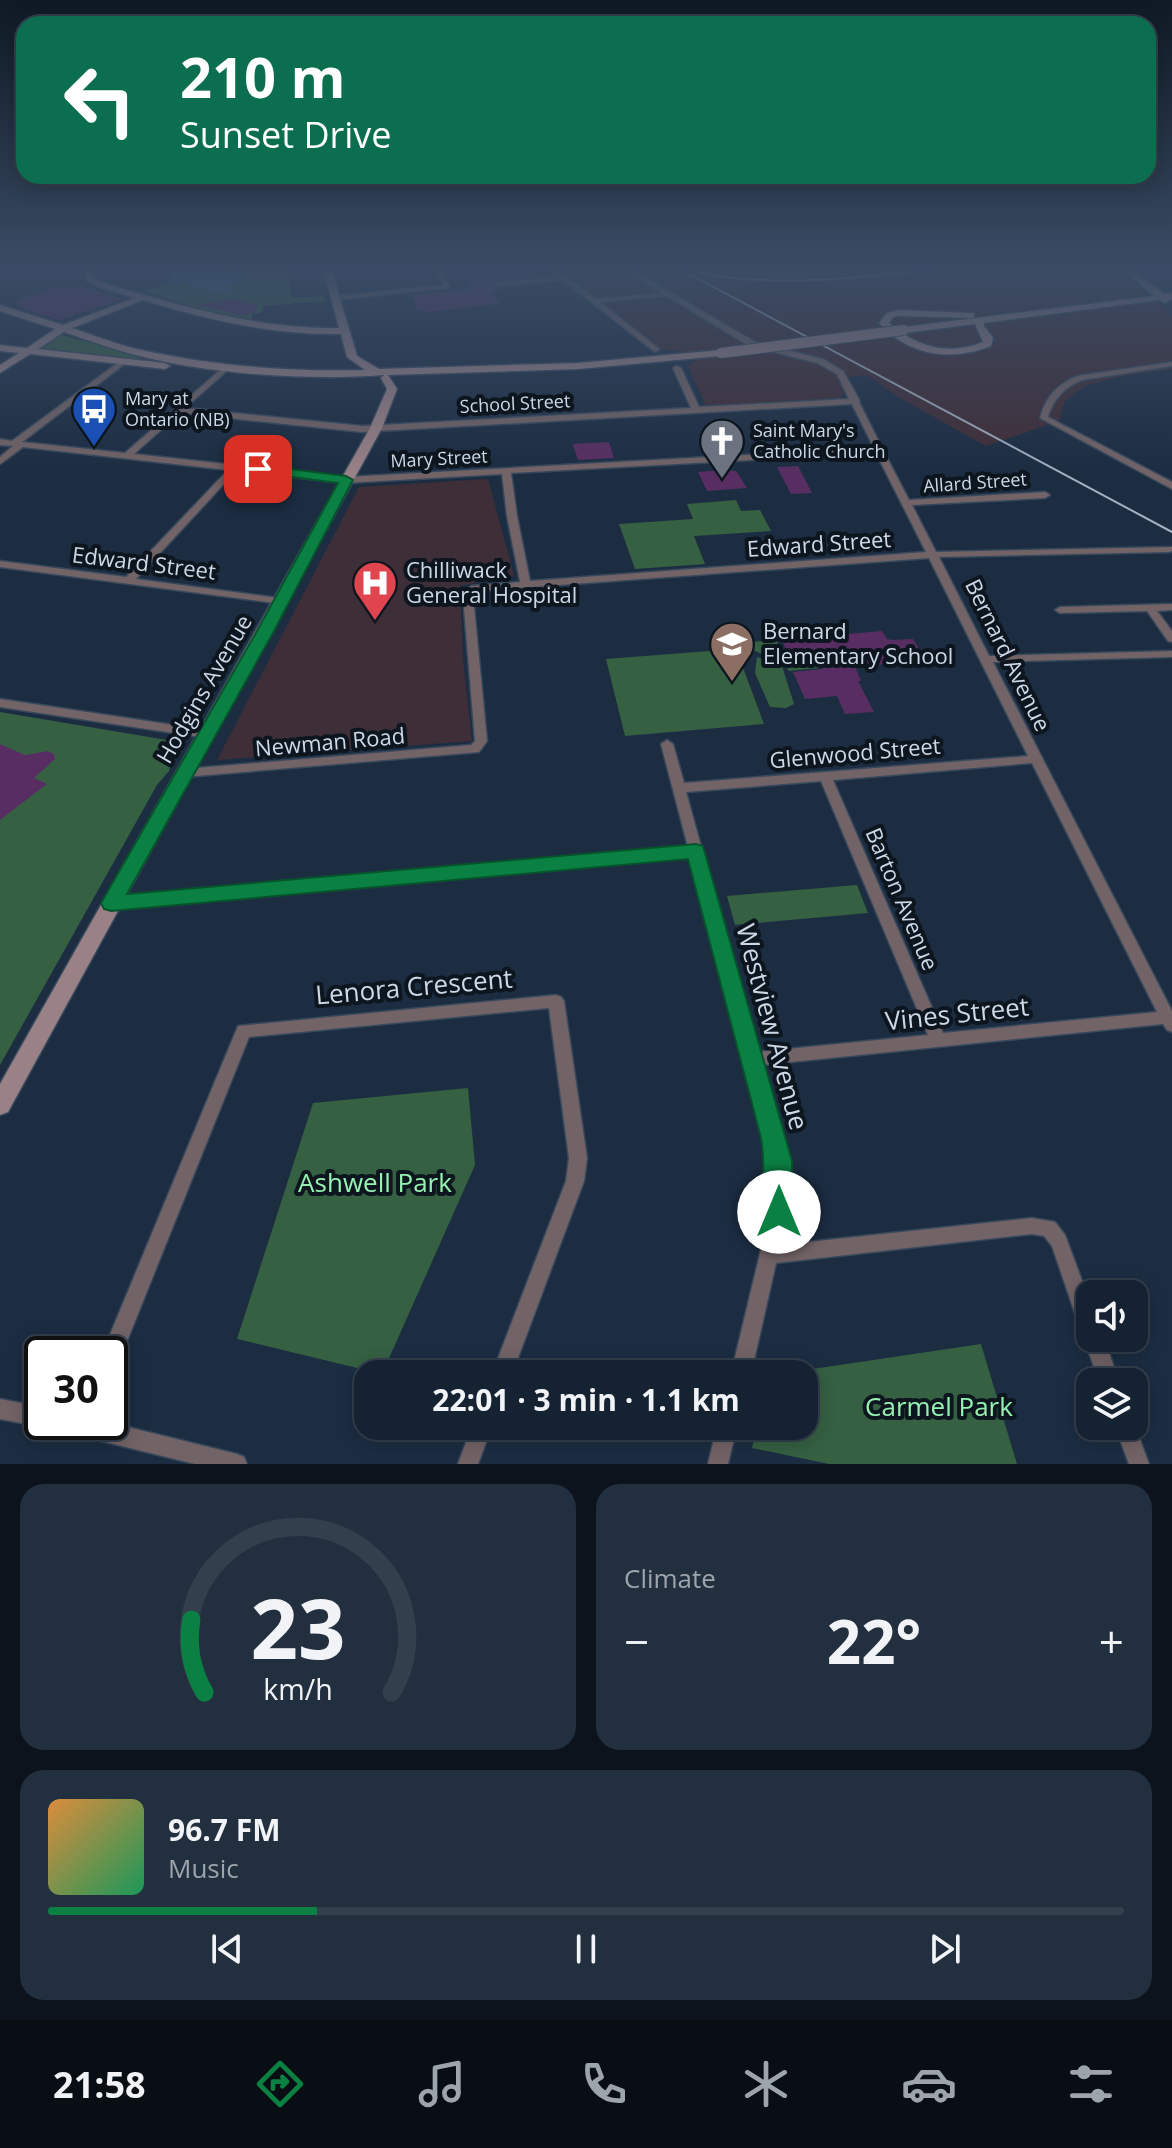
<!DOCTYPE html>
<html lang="en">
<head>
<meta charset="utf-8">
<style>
	body { margin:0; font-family:"Open Sans",sans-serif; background:#222f3e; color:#f1f3f6; height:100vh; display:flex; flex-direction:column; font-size:30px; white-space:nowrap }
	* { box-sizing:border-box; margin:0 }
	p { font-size:26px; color:#9da4ac }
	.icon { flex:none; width:44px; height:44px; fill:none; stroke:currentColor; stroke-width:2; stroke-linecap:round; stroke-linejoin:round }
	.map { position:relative; height:1464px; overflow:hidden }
	.details { display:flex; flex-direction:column; gap:20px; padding:20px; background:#0c131c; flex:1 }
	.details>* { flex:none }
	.banner { position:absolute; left:16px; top:16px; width:1140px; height:168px; border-radius:24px; box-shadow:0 4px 20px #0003,0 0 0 2px #343f4d; background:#0b6e4f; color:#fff; overflow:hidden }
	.fabs { position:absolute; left:1076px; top:1280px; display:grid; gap:16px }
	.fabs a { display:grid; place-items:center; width:72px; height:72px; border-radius:16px; background:#152232; box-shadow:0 4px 20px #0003,0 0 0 2px #343f4d; font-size:40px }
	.speed { position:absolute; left:24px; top:1336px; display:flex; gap:16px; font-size:40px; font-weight:700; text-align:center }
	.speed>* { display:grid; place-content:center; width:104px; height:104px; border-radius:50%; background:#152232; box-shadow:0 4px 20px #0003,0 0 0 2px #343f4d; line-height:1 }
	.speed .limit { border:4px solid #111; border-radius:12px; background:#fff; color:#111 }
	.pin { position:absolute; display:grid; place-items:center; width:68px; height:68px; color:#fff; margin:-34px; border-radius:16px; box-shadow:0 4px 12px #0006 }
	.me { position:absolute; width:88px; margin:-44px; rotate:0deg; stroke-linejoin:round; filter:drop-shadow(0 0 6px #0008) }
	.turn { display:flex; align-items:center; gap:28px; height:168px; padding:0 32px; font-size:36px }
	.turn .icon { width:104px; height:104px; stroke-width:2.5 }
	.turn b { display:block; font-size:56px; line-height:68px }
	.big { font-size:60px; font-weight:700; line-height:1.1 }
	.details .tile { flex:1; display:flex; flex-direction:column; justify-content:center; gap:12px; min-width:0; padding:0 28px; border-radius:24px; background:#222f3e }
	.details .dial { align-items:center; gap:0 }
	.dial svg { height:208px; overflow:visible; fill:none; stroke:#343f4d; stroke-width:7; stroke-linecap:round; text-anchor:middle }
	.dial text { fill:#f1f3f6; stroke:none }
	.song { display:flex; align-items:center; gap:24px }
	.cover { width:96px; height:96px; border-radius:12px; background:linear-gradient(135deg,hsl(30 70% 55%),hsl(150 70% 35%)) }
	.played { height:8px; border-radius:4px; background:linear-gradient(90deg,#0b8043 25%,#343f4d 25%) }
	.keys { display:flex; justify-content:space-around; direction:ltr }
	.heat { display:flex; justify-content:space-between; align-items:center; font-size:44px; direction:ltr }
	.details .tiles { flex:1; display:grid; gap:20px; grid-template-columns:1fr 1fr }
	.tile:last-child { grid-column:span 2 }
	.trip { position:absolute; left:354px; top:1360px; width:464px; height:80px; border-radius:24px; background:#152232; box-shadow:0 4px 20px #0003,0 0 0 2px #343f4d; font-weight:700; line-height:80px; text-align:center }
	.tab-bar { display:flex; height:128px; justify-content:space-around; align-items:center; background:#080e14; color:#9da4ac }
	.tab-bar .icon { width:56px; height:56px }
	.tab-bar .on { color:#0b8043 }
	.tab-bar b { font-size:36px; color:#f1f3f6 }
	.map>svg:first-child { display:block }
	.industrial { fill:#402d36 }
	.medical { fill:#3e2e38 }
	.green { fill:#356042 }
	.water { fill:#446aa1 }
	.building { fill:#582e62 }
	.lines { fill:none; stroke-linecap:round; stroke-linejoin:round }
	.street-casing { stroke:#38485c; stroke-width:3 }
	.secondary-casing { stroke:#38485c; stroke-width:3 }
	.street { fill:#726366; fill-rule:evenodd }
	.secondary { fill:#998186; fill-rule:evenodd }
	.rail { stroke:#a4b1c0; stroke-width:2 }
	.secondary-bridge-casing { stroke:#38485c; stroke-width:12; stroke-linecap:butt }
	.secondary-bridge { stroke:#998186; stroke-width:10 }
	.route { fill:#0b8043; stroke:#07532c; stroke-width:2 }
	.labels { text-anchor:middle; stroke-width:8; stroke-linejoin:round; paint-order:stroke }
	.far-poi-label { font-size:18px; fill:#cdd8e6; stroke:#0d151e; text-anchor:start }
	.far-street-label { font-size:18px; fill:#cdd8e6; stroke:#0d151e }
	.street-label { font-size:22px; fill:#cdd8e6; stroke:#0d151e }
	.poi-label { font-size:22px; fill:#cdd8e6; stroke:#0d151e; text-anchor:start }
	.near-street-label { font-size:26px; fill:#cdd8e6; stroke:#0d151e }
	.near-park-label { font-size:26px; fill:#95f2b1; stroke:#0d151e }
</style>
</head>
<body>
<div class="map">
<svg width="1172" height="1464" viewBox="0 0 1172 1464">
	<rect width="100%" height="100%" fill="#1c2d42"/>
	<path class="industrial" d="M556 268H1117L1172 315V369L1123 376 1085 386 1065 401 1059 421 986 446 898 397 867 375 850 377 841 398 706 406 688 366 700 357 695 353 659 349Z"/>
	<path class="medical" d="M488 479 514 575 460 586 463 659 472 741 217 760 359 487Z"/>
	<path class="green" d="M172 268H287L292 298 324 296 325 301 263 306 262 313 252 314V324L241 322 144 291 168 282Z
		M62 335 133 354 142 359 123 360 39 349Z
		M736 500 741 511 760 510 771 531 694 536 705 564 635 569 619 524 693 519 687 504Z
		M776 640 785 658 812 656 818 668 789 671 784 664 753 650 749 642Z
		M736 649 764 724 625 736 606 659Z
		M757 657 782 666 794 704 786 708 770 707 755 673Z
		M0 712 167 740 173 744 176 752 169 771 157 785 0 1065Z
		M857 885 868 913 735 925 727 896Z
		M468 1088 475 1165 382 1374 237 1339 313 1103Z
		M981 1344 1017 1464H829L752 1448 757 1426H804V1374H779Z"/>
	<path class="water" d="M172 268C188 268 204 267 218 271 227 274 236 269 245 272L247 278 225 287 231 291 233 289 234 292 217 293V290L206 291 203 287 189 288V283L168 285Z"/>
	<path class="building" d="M490 275 493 285 500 291 492 292 499 304 428 312 417 309 412 295 471 289 467 277Z
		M79 286 124 299 59 320 17 307 22 305 13 302 54 288 70 289Z
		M233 299 257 304V311L244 316 196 305Z
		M609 442 614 458 578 460 573 444Z
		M798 466 812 493 791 494 777 467Z
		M722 470 736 471 747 488 707 491 698 472Z
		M882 631 887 639 892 640 913 639 926 660 855 667 861 681H858L874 712 845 714 837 696 805 699 793 672 823 669 815 653 788 654 782 640Z
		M0 744 25 755 48 751 54 754 55 759 34 778 47 784 0 820Z"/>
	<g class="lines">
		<g class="street-casing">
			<path id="street" d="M434 268H440L450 288 335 300 332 298 335 296 444 285Z
				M549 268H556L595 299 661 293 622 268H629L755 342 823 359 843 371 860 401 859 402 882 448 885 450 884 452 909 500 1045 492 1050 495 1045 498 912 505 936 552 1172 547V551L1169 552 939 557 989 656 1172 651V657L993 662 1172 1011V1032L1167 1030 1163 1024 761 1065 788 1161V1212L780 1245 1032 1218 1055 1222 1065 1235 1090 1302V1338H1104L1119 1382H1099L1084 1338 1085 1336 1080 1328 1052 1246 1044 1236 1032 1234 776 1263 751 1374H731L770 1212V1161L690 856 111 908 106 907 104 903 106 899 111 898 688 847 661 744 667 740 673 744 684 783 1028 756 929 558 478 591 473 596 487 741 479 752 184 777 180 776 178 773 180 770 184 769 471 745 475 741 463 596 471 586 520 582 507 516 502 474 346 483 236 471 136 579 286 599 287 601 286 603 282 604 0 567V561L126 577 228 470 23 447 0 464V457L13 446 0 445V439L12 441 123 359H126V363L22 442 125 453 226 365 230 367 229 369 185 408 362 426 691 408 673 368 677 366 681 368 699 407 849 399 837 374 817 363 749 346 667 296 600 302 658 348 659 350 655 352 563 280 499 286 496 284 499 282 559 277ZM852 404 874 448 346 477 134 454 180 413 362 432ZM876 453 926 552 530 581 517 516 511 473ZM1032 763 1157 1012 943 1033 833 780ZM821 781 928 1035 758 1052 686 792Z
				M787 268H793L795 272 790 273Z
				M1172 362V366L1082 380C1064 388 1054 398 1048 417L1172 482V489L1040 418C1046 396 1057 385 1077 376Z
				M1172 604V610L1157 611 1172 631V642L1168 641 1147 611 1060 613 1055 610 1060 607Z
				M0 699 207 730 213 734 207 738 0 707Z
				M556 995 561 997 564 1001 587 1158 584 1181 512 1374H492L566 1181 569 1158 549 1008 249 1037 117 1366 110 1369V1354H102L238 1026Z
				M0 1399 42 1407V1422H50L49 1424 42 1427 0 1419Z
				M55 1422H107L237 1454 244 1457 247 1464H195L65 1432 58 1429Z
				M1134 1423 1135 1426 1149 1464H1129L1115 1426H1134Z
				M472 1426H492L478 1464H458Z
				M717 1426H737L728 1464H708Z"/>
		</g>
		<g class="secondary-casing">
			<path id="secondary" d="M85 268H93V277L104 283C181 306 257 329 339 328L323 268H331L357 356 379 369 578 363 721 350 726 353 721 356 578 369 388 375 397 389 382 428 8 1112 0 1115V1084L370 428 387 389 381 378 384 375C306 381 204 374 128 353 107 347 85 339 64 332L38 349 165 363 170 366 165 369 30 354 0 373V365L19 353 0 351V345L27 348 55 329 0 311V305L63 325 134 298 98 287 86 280ZM143 300C208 320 273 335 341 334L347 357 365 370C289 372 212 366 137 349 115 344 94 335 72 328Z
				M1121 268H1130L1164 294 1172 293V299L1165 303 1160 300 984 323V326L993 338 991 346C951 362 909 356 879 323L887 313 899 310 974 313V317L971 318 899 316 893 317 889 323C916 347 949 356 983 342L975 324 904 333 899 330 904 327 1154 296Z"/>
		</g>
		<use href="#street" class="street"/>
		<use href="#secondary" class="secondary"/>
		<path class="rail" d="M678 268 1172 532
			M700 273C784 289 866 276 951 268"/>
		<g class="secondary-bridge-casing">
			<path id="secondary-bridge" d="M721 353 904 330"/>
		</g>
		<use href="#secondary-bridge" class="secondary-bridge"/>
	</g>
	<linearGradient id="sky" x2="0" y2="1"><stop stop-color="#0f1924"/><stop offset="0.57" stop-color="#3a4c65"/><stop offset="1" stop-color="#3a4c65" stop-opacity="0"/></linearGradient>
	<rect width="1172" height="473" fill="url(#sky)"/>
	<path class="route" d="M258 465 346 476 353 480 274 631 127 894 696 844 703 846 792 1161 793 1212 789 1221 779 1225 770 1221C760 1199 766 1164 761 1138L688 859 111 911 104 909 101 903 257 631 338 483 253 472V467Z"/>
	<defs>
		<g id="bus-pin" transform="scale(2.3)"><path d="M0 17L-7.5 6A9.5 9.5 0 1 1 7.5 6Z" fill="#1a4fb4" stroke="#0d151e"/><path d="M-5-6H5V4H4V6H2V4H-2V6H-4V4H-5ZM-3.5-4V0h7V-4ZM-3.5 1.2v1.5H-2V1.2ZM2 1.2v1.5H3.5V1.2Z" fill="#fff"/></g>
		<g id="church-pin" transform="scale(2.3)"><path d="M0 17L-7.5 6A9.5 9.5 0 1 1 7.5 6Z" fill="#6b7280" stroke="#0d151e"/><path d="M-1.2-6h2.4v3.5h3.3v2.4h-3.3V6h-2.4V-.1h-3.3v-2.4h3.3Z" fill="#fff"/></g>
		<g id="hospital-pin" transform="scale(2.3)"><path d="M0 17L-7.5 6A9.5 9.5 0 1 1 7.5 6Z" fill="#e0444e" stroke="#0d151e"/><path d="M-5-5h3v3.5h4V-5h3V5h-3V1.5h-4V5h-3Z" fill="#fff"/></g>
		<g id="school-pin" transform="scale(2.3)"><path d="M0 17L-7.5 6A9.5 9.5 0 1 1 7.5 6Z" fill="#8d6e63" stroke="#0d151e"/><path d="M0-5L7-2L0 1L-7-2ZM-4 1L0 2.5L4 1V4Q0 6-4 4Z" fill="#fff"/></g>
	</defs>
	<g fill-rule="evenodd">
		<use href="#bus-pin" x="94" y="409"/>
		<use href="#church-pin" x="722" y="441"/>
		<use href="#hospital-pin" x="375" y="583"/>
		<use href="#school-pin" x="732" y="644"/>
	</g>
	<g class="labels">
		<g class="far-poi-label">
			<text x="125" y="405">Mary at<tspan x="125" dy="21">Ontario (NB)</tspan></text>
			<text x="753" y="437">Saint Mary's<tspan x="753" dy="21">Catholic Church</tspan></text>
		</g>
		<g class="far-street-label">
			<text transform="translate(515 404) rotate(-3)" y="6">School Street</text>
			<text transform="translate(439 459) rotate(-3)" y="6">Mary Street</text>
			<text transform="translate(975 483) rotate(-4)" y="6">Allard Street</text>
		</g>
		<g class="street-label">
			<text transform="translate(819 544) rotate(-4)" y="8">Edward Street</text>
			<text transform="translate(144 563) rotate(7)" y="8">Edward Street</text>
			<text transform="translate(1008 655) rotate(64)" y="8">Bernard Avenue</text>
			<text transform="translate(204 689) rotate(-60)" y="8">Hodgins Avenue</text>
			<text transform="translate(330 742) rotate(-5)" y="8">Newman Road</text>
			<text transform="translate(855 753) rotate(-5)" y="8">Glenwood Street</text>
			<text transform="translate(902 899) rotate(67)" y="8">Barton Avenue</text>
		</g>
		<g class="poi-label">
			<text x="406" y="578">Chilliwack<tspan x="406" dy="25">General Hospital</tspan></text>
			<text x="763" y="639">Bernard<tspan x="763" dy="25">Elementary School</tspan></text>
		</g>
		<g class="near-street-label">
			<text transform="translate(414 987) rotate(-5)" y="9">Lenora Crescent</text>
			<text transform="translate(957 1014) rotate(-6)" y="9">Vines Street</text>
			<text transform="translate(772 1027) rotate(75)" y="9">Westview Avenue</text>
		</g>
		<g class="near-park-label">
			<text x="375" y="1192">Ashwell Park</text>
			<text x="939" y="1416">Carmel Park</text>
		</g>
	</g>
</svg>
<div class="fabs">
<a><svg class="icon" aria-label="sound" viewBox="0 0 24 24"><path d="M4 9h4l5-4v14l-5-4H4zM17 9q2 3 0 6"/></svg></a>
<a><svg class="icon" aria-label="layers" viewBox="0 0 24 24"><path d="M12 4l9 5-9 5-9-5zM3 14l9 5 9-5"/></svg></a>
</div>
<div class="speed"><div class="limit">30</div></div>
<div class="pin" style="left:258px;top:469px;background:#d93025"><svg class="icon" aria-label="arrive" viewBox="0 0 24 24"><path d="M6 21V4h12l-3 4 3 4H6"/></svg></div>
<svg class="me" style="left:779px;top:1212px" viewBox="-20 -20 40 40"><circle r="19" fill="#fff"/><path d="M0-13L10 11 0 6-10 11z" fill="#0b8043"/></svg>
<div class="trip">22:01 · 3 min · 1.1 km</div>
<div class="banner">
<div class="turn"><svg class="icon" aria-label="left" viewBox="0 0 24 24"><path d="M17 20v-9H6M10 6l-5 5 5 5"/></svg><div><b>210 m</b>Sunset Drive</div></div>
</div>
</div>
<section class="details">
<div class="tiles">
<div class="tile dial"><svg viewBox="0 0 100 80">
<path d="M14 69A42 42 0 1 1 86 69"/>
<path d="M14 69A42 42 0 0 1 9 41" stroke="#0b8043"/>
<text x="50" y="56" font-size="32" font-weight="700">23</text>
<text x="50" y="72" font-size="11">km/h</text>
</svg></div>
<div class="tile"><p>Climate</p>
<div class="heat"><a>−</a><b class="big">22°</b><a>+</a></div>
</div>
<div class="tile">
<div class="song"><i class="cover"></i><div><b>96.7 FM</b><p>Music</p></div></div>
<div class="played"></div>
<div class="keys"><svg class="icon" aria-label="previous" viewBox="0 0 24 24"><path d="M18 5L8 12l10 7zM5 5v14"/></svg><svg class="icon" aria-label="pause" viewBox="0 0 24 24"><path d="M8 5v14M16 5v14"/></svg><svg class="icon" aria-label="next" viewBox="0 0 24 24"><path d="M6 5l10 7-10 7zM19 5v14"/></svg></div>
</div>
</div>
</section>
<nav class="tab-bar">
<b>21:58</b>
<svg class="icon on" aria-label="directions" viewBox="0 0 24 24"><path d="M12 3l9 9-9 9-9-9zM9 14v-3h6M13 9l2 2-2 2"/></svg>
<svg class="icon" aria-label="music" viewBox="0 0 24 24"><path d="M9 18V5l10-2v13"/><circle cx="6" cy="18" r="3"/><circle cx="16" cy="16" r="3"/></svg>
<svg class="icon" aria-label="phone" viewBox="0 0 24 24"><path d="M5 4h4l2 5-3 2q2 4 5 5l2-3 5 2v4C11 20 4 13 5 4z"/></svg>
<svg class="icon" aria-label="climate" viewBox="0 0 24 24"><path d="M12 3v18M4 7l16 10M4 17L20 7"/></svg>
<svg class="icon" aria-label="car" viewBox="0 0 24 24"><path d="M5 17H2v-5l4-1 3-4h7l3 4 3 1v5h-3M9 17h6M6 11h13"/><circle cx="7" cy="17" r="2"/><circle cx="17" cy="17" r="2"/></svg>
<svg class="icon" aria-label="filters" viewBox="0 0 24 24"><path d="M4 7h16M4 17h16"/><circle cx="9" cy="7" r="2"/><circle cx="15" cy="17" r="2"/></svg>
</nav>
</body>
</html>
